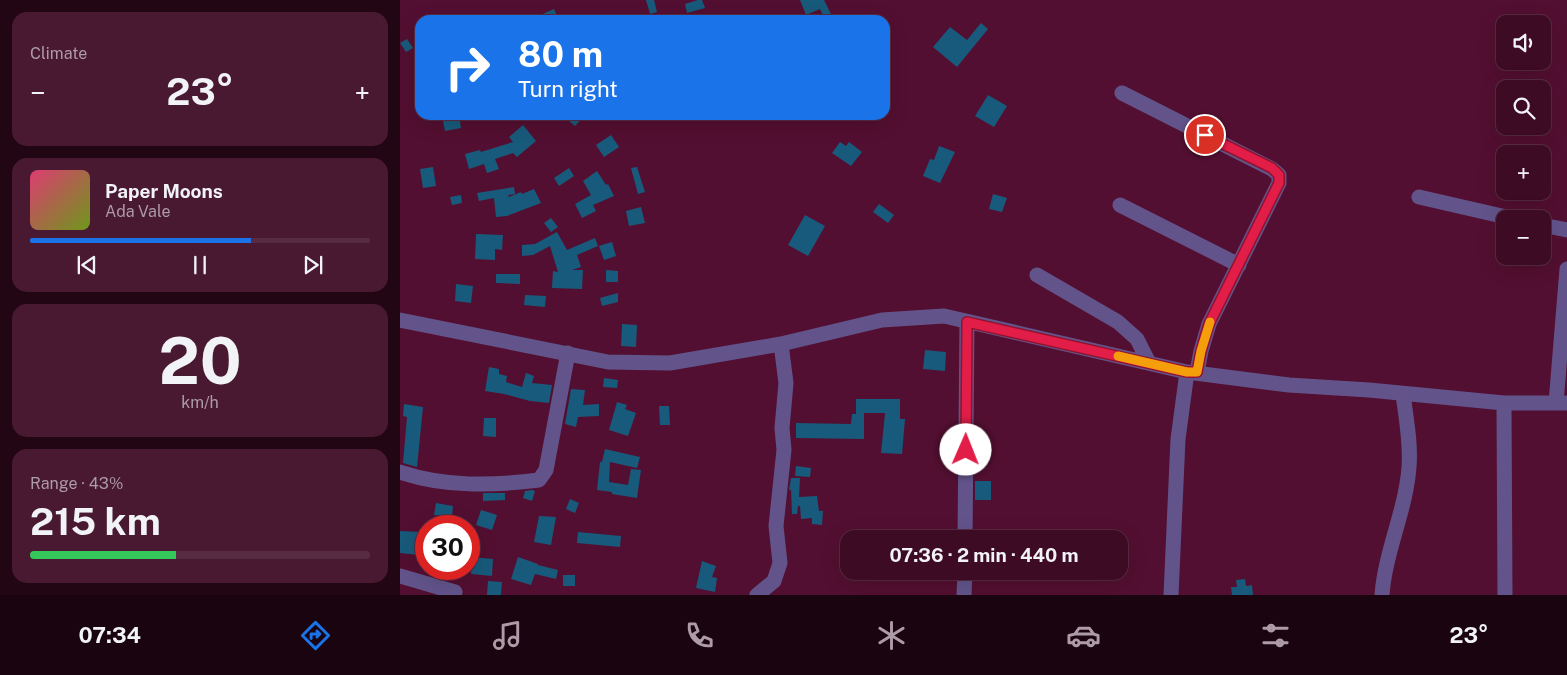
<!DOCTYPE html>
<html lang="en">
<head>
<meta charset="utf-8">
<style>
	body { margin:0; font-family:"Public Sans",sans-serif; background:#491932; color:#f1f3f6; height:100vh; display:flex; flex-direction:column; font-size:19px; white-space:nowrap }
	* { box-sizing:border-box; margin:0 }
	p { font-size:16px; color:#ad9ba7 }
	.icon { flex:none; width:28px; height:28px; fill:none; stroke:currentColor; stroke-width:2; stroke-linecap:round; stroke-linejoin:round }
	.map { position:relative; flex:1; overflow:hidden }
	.details { display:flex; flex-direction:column; gap:12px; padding:12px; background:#220614; width:400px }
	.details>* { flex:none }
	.hud { position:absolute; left:15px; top:15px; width:475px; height:105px; border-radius:15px; box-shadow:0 5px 20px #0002,0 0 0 1px #572b42; background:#1a73e8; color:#fff; overflow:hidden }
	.controls { position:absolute; left:1096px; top:15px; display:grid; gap:10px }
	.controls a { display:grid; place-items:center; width:55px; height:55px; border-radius:10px; background:#3e0b25; box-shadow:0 5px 20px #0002,0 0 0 1px #572b42; font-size:25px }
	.speed { position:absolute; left:15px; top:515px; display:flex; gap:10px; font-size:25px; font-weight:700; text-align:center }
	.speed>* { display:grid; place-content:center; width:65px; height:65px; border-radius:50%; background:#3e0b25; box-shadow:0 5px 20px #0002,0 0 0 1px #572b42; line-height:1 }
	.speed .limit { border:8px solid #d22; background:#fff; color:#111 }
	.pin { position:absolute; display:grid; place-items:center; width:42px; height:42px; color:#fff; margin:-21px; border:2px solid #fff; border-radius:50%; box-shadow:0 1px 5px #0007 }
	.me { position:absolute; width:55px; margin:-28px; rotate:1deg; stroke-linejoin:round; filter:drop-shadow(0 0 4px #0008) }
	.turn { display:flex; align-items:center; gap:18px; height:105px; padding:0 20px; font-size:22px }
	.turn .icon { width:65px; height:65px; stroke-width:2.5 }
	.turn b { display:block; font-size:35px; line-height:42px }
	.big { font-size:38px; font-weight:700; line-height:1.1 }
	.details .card { flex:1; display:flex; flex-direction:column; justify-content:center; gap:8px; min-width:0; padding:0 18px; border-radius:15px; background:#491932 }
	.details .dial { align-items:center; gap:0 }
	.dial b { font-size:65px; line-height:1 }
	.song { display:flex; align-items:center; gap:15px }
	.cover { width:60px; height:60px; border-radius:8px; background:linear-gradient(135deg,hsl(340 70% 55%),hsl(80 70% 35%)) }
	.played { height:5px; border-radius:2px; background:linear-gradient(90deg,#1a73e8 65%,#572b42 65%) }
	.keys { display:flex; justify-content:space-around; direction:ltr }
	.heat { display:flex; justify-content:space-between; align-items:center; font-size:28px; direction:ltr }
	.charge { height:8px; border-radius:4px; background:linear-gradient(90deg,#34c759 43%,#572b42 0) }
	.trip { position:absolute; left:440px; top:530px; width:288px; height:50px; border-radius:15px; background:#3e0b25; box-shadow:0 5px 20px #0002,0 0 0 1px #572b42; font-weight:700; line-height:50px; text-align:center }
	.dock { display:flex; height:80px; justify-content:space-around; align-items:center; background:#19040f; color:#ad9ba7 }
	.dock .icon { width:35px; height:35px }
	.dock .active { color:#1a73e8 }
	.dock b { font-size:22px; color:#f1f3f6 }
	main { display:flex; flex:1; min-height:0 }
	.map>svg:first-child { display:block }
	.building { fill:#185a7b }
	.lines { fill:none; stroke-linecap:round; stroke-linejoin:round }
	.minor { stroke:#62548b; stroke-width:15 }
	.route-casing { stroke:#92132f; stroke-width:12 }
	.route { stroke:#e11d48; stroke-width:9 }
	.slow { stroke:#f59e0b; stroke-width:9 }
</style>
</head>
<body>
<main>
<section class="details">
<div class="card"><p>Climate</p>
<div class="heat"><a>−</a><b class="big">23°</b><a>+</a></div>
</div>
<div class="card">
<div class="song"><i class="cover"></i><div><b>Paper Moons</b><p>Ada Vale</p></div></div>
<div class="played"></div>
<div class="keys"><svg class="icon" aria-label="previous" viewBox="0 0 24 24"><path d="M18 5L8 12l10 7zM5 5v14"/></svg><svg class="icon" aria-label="pause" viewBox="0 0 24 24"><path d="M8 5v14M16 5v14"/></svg><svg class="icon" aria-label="next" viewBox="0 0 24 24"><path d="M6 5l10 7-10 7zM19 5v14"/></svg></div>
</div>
<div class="card dial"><b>20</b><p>km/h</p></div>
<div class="card"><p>Range · 43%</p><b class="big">215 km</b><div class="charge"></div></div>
</section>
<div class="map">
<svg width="1167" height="595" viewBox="0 0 1167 595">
	<rect width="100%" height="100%" fill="#530f31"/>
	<path class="building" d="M246 0H254L257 12 250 14Z
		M298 0H302L305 8 287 13 285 4Z
		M400 0H424L434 20H425L420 9 406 15Z
		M154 9 159 20H129Z
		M581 23 588 29 557 67 533 47 550 27 567 40Z
		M7 39 13 48 6 52 0 43Z
		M588 95 607 106 594 127 575 116Z
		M47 115H59L61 128 45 131 43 121 49 120Z
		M162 115H185L175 126Z
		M123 125 136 141 117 157 113 153 95 159 99 169 87 173 84 164 69 169 65 154 80 150 81 152 113 142 109 137Z
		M211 135 219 147 204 157 196 145Z
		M440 142 446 146 449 142 462 152 451 166 432 153Z
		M539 146 555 152 540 183 523 176 530 159 534 160Z
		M33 167 36 186 23 188 20 169Z
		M237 167 245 192 238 194 231 168Z
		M169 168 174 176 159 186 154 178Z
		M197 171 206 185 208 184 214 196 193 205 196 211 182 218 175 204 191 195 183 181Z
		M114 187 115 194 108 195 109 197 121 192 122 194 134 189 141 203 107 216 96 217 94 198 79 201 77 193Z
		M593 194 607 198 602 212 589 209Z
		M61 195 62 203 52 205 50 197Z
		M479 204 494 215 488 223 473 212Z
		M241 207 245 223 229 226 226 211Z
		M405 215 425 226 408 256 388 245Z
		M151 218 158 227 151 232 144 223Z
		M157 232 167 250 195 238 198 246 177 255 181 267 172 270H183L182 289 152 288 153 271 158 272 150 246 133 255 122 256V245L135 244Z
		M76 234 103 235 102 250 95 249V260L75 259Z
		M212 242 216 256 204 260 199 246Z
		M206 270 218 271V282H206Z
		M96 274H120V284L96 283Z
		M56 284 73 286 71 303 55 301Z
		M218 293V302L202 306 200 298Z
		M125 295 146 296 145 307 124 305Z
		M222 324 237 325 236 347 221 346Z
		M525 350 546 352 545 371 523 369Z
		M89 367 99 369V374L107 376 106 382 122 387 126 373 134 376 132 383 152 385 149 403 130 401 104 394 85 391Z
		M204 378 218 380 217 388 203 387Z
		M171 389 185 390 183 405 199 404V416L178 417 176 427 165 424Z
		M456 399H500V419H505L502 454 481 453 485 413H464V439L396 438V423L451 424 452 414H456Z
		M217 402 227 405 225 409 236 413 228 436 209 430Z
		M4 404 23 407 17 467 3 463 7 417 3 416Z
		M259 406H269L270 425H260Z
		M84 418H96V437L83 436Z
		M205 449 240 457 237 468 210 462 209 482 228 485 231 469 241 470 237 498 212 494V492L197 490 200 462H202Z
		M396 466 411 468 410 477 395 476Z
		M391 478H400L399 497 417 496 419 511H423L422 525 412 524V518L401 519 400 506H398L397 514H392L391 490H389Z
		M575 481H591V500H575Z
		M132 490 135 491 132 501 123 498 125 491Z
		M83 493H105V500L83 501Z
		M170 499 179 503 175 513 166 509Z
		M36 503 53 506 52 517 34 515Z
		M81 510 97 515 92 530 76 525Z
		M139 516 156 517 151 545 134 542Z
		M0 531 21 532 19 555 0 553Z
		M178 532 221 536 220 547 177 543Z
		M72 557 93 559 92 576 71 574Z
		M118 557 138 564V565L158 570 156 579 135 574 131 585 111 579Z
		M302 561 316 566 312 577 317 578 315 592 296 588Z
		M163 575H175V586H163Z
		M845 579 846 586 852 585 853 595H832L831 587H837L836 580Z
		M88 581 102 582 101 595H87Z"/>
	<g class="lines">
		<path class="minor" d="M722 93 872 169 879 175V183L809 324 801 351 797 372
			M1019 197 1115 219
			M720 205 839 265
			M1142 225 1167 230
			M637 275 718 322 737 339 749 363
			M0 320 208 362 270 363 381 344 482 320 544 316 787 372 889 385 969 390 1104 403H1167
			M1104 403 1105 595
			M1156 403 1167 269
			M0 472C45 487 92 486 139 480L146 470 168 353
			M565 539 567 322
			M0 576 55 592
			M357 595 374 581 380 563 376 526 384 450 382 428 386 383 381 344
			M564 595 565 571
			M771 595 778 439 787 372
			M982 595C985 552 1006 510 1009 467 1011 443 1006 418 1003 394"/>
	</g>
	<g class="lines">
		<g class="route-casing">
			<path id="route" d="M566 450 567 322 787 372H797L801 351 809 324 879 183V175L872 168 805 135"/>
		</g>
		<use href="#route" class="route"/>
		<path class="slow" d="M718 356 787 372H797L801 351 810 322"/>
	</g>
</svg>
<div class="controls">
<a><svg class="icon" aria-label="sound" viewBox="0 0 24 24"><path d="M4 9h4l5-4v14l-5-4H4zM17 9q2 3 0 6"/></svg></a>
<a><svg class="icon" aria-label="search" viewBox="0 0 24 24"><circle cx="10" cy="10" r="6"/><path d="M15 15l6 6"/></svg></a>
<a>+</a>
<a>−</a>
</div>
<div class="speed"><div class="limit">30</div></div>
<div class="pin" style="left:805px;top:135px;background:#d93025"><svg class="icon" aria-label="arrive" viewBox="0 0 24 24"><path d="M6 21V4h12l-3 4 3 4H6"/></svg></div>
<svg class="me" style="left:566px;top:450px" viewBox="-20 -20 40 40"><circle r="19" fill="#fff"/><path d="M0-13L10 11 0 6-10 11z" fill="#e11d48"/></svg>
<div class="trip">07:36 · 2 min · 440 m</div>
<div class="hud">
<div class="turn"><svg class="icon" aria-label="right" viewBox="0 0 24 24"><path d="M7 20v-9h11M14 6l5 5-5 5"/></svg><div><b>80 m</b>Turn right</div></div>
</div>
</div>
</main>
<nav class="dock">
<b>07:34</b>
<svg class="icon active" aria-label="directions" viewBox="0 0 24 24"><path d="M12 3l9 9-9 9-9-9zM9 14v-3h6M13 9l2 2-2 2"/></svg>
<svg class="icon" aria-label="music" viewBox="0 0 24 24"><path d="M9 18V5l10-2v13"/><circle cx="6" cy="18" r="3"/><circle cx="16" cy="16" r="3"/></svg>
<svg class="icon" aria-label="phone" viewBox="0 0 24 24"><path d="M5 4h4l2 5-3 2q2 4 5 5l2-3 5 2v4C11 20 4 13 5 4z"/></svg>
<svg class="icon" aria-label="climate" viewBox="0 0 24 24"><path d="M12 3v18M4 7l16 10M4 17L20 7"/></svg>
<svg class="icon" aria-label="car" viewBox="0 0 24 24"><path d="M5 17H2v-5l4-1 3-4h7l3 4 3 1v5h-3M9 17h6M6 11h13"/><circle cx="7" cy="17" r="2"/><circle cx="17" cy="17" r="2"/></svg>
<svg class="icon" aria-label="filters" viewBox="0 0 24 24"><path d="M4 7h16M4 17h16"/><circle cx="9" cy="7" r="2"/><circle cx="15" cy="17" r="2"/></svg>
<b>23°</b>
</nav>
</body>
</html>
